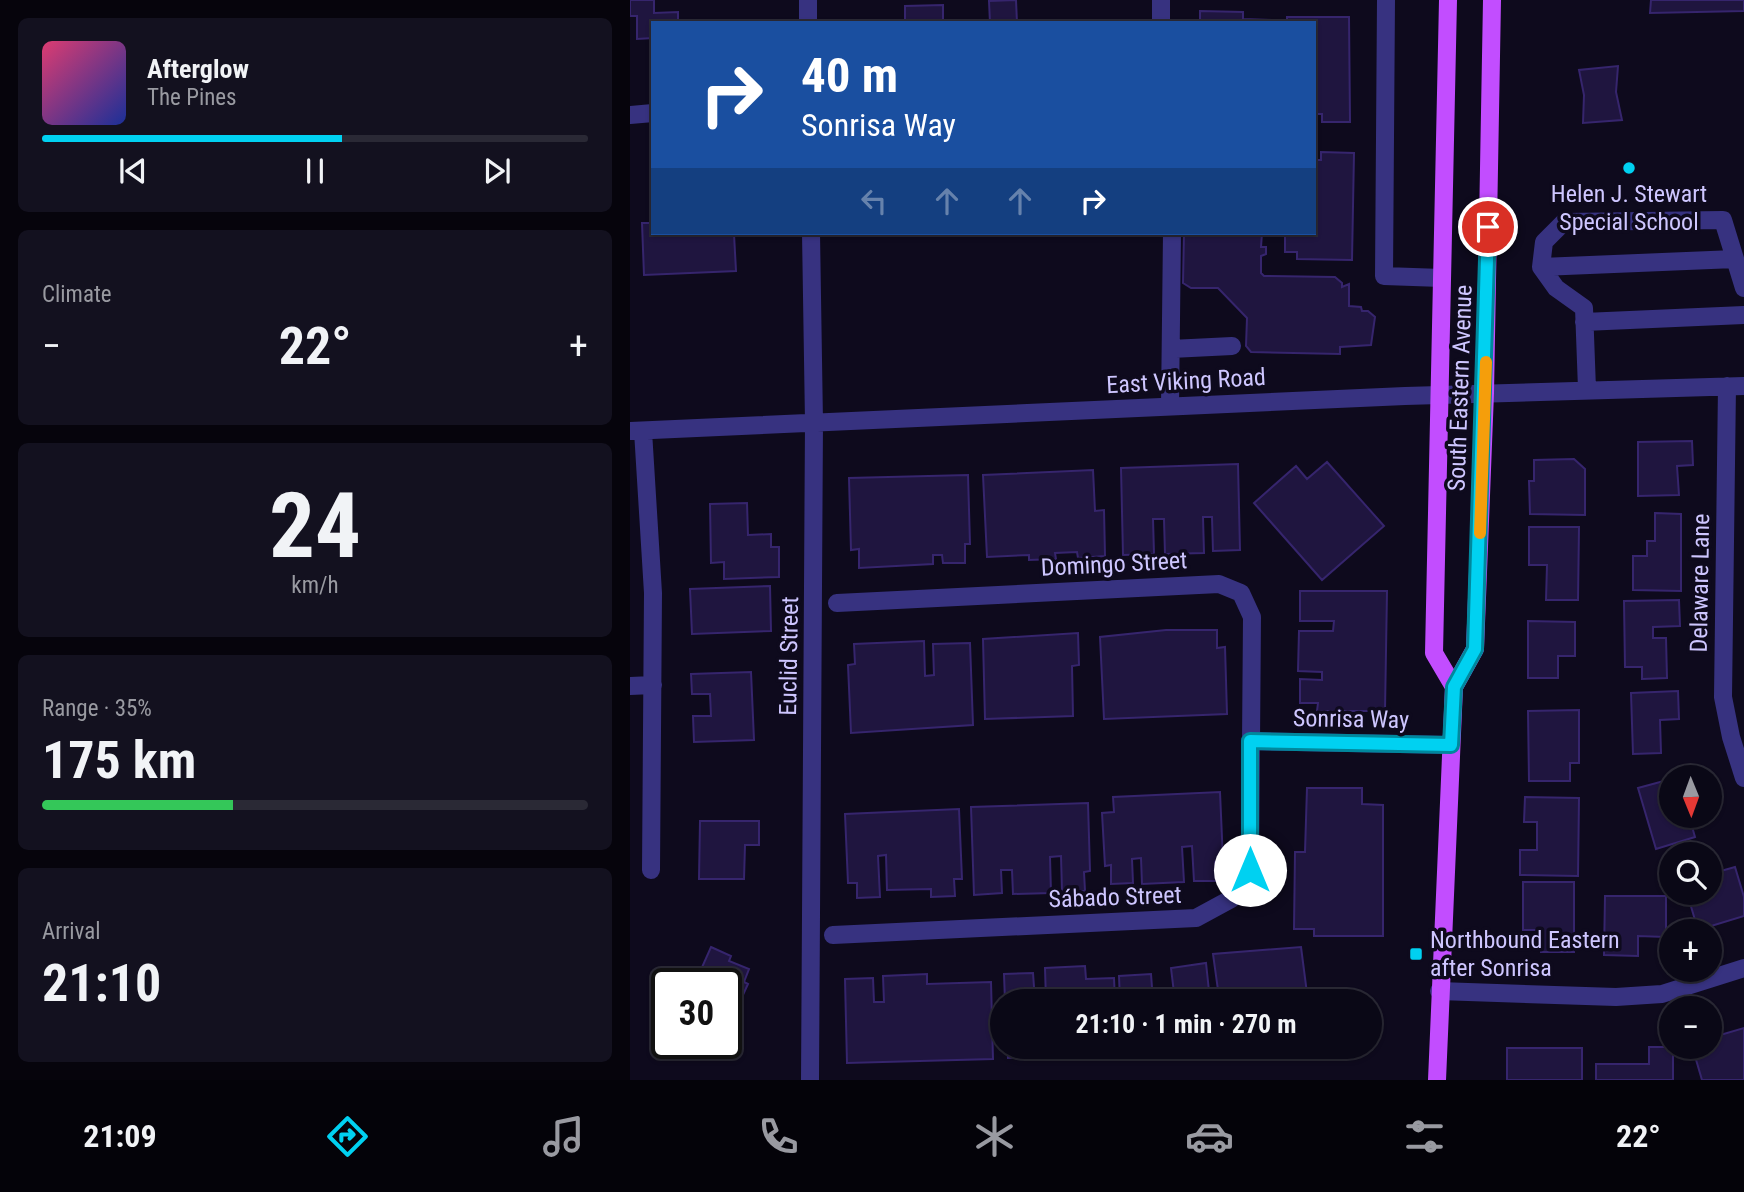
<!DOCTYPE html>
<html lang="en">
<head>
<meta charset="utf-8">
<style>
	body { margin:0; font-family:"Roboto Condensed",sans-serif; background:#13111f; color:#f1f3f6; height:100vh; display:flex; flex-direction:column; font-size:26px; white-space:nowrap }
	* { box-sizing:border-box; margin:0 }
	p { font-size:23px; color:#999aa1 }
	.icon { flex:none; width:38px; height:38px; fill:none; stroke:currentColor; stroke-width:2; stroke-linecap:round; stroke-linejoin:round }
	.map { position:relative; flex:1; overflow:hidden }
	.details { display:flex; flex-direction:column; gap:18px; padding:18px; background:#06040c; width:630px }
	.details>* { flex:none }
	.guide { position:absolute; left:21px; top:21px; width:665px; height:214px; border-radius:0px; box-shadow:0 2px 5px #0004,0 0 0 2px #2a2935; background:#1a4fa0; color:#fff; overflow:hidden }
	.needle { width:46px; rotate:179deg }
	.buttons { position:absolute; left:1029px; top:765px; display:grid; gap:14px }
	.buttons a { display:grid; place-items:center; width:63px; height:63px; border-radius:50%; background:#0a0816; box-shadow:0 2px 5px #0004,0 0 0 2px #2a2935; font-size:35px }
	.speed { position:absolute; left:21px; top:968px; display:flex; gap:14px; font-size:35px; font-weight:700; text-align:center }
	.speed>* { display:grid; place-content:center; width:91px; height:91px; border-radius:50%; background:#0a0816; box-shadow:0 2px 5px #0004,0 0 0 2px #2a2935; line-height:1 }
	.speed .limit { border:4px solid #111; border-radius:10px; background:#fff; color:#111 }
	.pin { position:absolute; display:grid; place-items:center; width:60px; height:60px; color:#fff; margin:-30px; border:4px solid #fff; border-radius:50%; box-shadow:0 2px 7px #0007 }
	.me { position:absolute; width:77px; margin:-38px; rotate:0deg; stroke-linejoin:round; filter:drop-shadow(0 0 5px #0008) }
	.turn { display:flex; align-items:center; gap:24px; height:147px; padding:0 35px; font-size:32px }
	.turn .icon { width:91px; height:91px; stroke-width:2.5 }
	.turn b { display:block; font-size:49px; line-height:60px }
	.lanes { display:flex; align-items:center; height:66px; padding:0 35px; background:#0003; justify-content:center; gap:35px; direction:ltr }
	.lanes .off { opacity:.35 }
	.big { font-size:52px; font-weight:700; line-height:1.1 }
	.details .tile { flex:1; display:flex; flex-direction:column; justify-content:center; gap:10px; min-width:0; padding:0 24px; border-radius:10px; background:#13111f }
	.details .dial { align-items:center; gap:0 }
	.dial b { font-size:91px; line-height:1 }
	.song { display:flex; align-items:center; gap:21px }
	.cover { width:84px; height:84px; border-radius:10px; background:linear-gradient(135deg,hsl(340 70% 55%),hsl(230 70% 35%)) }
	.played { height:7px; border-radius:4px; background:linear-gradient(90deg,#00d1f1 55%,#2a2935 55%) }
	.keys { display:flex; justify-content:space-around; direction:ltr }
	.heat { display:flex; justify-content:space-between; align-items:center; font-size:38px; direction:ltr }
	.charge { height:10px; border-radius:5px; background:linear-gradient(90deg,#34c759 35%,#2a2935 0) }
	.trip { position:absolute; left:360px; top:989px; width:392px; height:70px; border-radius:35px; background:#0a0816; box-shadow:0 2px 5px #0004,0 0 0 2px #2a2935; font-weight:700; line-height:70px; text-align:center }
	.menu { display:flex; height:112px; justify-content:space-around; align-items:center; background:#040309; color:#999aa1 }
	.menu .icon { width:49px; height:49px }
	.menu .selected { color:#00d1f1 }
	.menu b { font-size:32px; color:#f1f3f6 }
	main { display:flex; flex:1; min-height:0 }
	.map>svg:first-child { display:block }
	.building { fill:#1f153f; stroke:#36256d; stroke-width:2 }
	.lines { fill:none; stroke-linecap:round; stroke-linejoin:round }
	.minor { stroke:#373280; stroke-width:18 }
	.major { stroke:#c24dff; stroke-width:18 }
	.route-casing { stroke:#00889d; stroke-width:18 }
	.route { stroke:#00d1f1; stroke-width:12 }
	.slow { stroke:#f59e0b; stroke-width:12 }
	.poi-dot { fill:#00d1f1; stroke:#0e0a1d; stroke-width:2.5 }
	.labels { text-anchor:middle; stroke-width:7; stroke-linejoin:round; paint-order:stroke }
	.poi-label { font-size:24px; fill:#cec6ff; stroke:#0e0a1d }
	.street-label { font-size:24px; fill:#cec6ff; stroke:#0e0a1d }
</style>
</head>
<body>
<main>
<section class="details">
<div class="tile">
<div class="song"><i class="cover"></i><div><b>Afterglow</b><p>The Pines</p></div></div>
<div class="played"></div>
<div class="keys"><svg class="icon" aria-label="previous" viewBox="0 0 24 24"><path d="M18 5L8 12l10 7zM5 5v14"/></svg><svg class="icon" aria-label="pause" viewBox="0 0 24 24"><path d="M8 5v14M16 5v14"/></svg><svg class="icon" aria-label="next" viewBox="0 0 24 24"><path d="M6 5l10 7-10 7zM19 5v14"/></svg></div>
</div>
<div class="tile"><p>Climate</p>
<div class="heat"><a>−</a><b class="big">22°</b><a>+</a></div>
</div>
<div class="tile dial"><b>24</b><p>km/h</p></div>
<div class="tile"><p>Range · 35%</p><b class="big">175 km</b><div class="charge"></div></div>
<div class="tile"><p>Arrival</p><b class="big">21:10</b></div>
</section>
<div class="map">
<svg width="1114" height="1080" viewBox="0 0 1114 1080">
	<rect width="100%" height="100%" fill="#0e0a1d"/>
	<path class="building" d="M0 0H24V13L48 12V23H23V38L7 39V16H0Z
		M386 0 387 23H360L359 1Z
		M1021 0H1114V11L1020 13Z
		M313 5V23H275V6Z
		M570 11 613 12V19L642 20V23H570Z
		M657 17H719L720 122H692V114H684V23H657Z
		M988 66 986 92 992 120 953 123 954 95 949 70Z
		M691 152 724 153 722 260 667 259V252H655V233H684V160H691Z
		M12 223H23V233L104 234 106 271 14 275Z
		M554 233H632L631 247H636V254L631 256V273L634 276 705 277 712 283V287L719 284V306L731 307 732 311H738L745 317 741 345 710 347V354L621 352 616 346 617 318 588 288H561L553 283Z
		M1062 441 1063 465 1047 466 1049 495 1008 496V442Z
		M944 459 955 469V515L900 514 899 481H904V460Z
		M697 462 754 526 692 580 624 503 666 466 677 479Z
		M608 464 610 550 583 551 582 517H573L574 553 535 554 534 519H523L524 554 493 555 491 468Z
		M463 470 465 511 474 510 475 556 448 558 447 552 425 553 426 559 399 560V555L357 557 353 475Z
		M338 475 340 544H335V563H313L312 555H303V564L229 568V549L221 550 219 478Z
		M117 503 118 535 141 534V547H149V577L94 579V562L81 563 80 504Z
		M1025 513 1051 514V591L1003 590V556H1017V541H1025Z
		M899 527H949L948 600H916L917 565H899Z
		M140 586 141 631 62 634 60 589Z
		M670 591H757L755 711H687L688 703H670V679L692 680V672L668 671 669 631H703L704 621H670Z
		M1049 600 1050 626 1023 627V638H1036L1037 678 1012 679V667H995L994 601Z
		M898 621 945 622V656H928V678H898Z
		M536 630H587V648L595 647 597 714 474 719 470 637Z
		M448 633 449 665 442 666 443 716 355 719 353 639Z
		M294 641 295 676 304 675 303 644 340 643 343 725 221 733 218 665 225 664 224 644Z
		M121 672 124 740 64 742 63 716H81L80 694H62L61 674Z
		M1048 691 1049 719 1030 720 1031 753 1003 754 1001 693Z
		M949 710V763H940V781H899L898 711Z
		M1041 779V816H1059L1065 837 1026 849 1008 788Z
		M677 788H732V804L753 805V936H684V929H664L665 852H675Z
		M590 792 593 861 585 862 586 881H564L562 846 552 847 554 882 512 884 511 858 502 859 503 883 481 884V865L475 866 472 813 484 812 483 797Z
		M895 797 949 798 948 876 890 875V850H907V822H894Z
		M458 803 460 871 454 872 455 891H432L431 856 420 857 421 893 383 894 382 870H371L372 893 344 895 341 807Z
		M329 809 332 879H324L325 896 301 897V889L257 890 256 855 248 856 250 897 227 898V883H218L215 814Z
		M70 821H129V845H115L114 879H69Z
		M1105 867 1114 897V916L1068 930 1057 893 1080 892V874Z
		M893 882H944V952H911V930H893Z
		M975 896H1036V937L1008 936V956L974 955Z
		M81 947 101 956 99 961 119 969 114 982 118 984 96 1032V984L65 983Z
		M671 947 678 1001H545L541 968 576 963 579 991 588 990 583 954Z
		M455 966 456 979 484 978 485 1001H416L415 968Z
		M403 973 405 1001H375L374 974Z
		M297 974V984L361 982 363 1059 217 1063 215 979 243 978 244 1002H254L253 976Z
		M521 974 523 1001H490L489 976Z
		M1114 1028V1080H1072L1062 1046H1080V1038Z
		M377 1046H525V1051L378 1058Z
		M1019 1047H1043V1080H966V1064H1019Z
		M877 1048H952V1080H877Z"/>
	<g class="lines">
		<path class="minor" d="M178 0V23
			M531 0V23
			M756 0 754 276 812 278
			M0 115 23 113
			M911 267 1105 259
			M954 322 1114 315
			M541 349 602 346
			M1097 386 1093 697 1101 737 1114 778
			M957 389 954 308 926 288 911 267 914 242 934 222 1093 220 1114 288
			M540 406 542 233
			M0 431 775 396 1114 386
			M13 431 23 593 21 870
			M0 686 23 685
			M620 741 821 745
			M203 935 566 918 601 899 620 870 622 617 611 593 589 584 207 603
			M809 991 986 997 1032 994 1114 968
			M180 1080 184 422 181 233"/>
		<path class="major" d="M818 0 804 653 824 687
			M807 1080 824 687 845 649 855 393 862 0"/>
	</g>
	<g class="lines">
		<g class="route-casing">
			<path id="route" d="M620 870V741L821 745 824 687 845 649 858 227"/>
		</g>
		<use href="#route" class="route"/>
		<path class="slow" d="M850 533 856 362"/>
	</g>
	<g class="poi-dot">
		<circle cx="999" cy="168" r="7"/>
		<rect x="779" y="947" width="14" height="14" rx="3.5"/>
	</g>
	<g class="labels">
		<g class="poi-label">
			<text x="999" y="202">Helen J. Stewart<tspan x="999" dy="28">Special School</tspan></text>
			<text x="800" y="948" text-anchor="start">Northbound Eastern<tspan x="800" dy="28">after Sonrisa</tspan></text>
		</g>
		<g class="street-label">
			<text transform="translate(556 381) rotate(-3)" y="8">East Viking Road</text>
			<text transform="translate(830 388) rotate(-88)" y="8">South Eastern Avenue</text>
			<text transform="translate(484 564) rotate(-3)" y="8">Domingo Street</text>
			<text transform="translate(1070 583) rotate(-89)" y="8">Delaware Lane</text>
			<text transform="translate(159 656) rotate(-89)" y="8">Euclid Street</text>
			<text transform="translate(721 719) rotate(1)" y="8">Sonrisa Way</text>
			<text transform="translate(485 897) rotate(-2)" y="8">Sábado Street</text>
		</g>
	</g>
</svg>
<div class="buttons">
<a><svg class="needle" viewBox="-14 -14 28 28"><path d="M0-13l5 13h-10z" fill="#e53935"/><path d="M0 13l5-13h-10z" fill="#999aa1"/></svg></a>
<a><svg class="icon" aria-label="search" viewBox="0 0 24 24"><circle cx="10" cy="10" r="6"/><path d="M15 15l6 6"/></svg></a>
<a>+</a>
<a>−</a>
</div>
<div class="speed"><div class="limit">30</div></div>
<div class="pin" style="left:858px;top:227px;background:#d93025"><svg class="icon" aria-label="arrive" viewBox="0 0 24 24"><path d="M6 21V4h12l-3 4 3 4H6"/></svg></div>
<svg class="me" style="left:620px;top:870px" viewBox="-20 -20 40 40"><circle r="19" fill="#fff"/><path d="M0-13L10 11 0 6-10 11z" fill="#00d1f1"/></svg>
<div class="trip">21:10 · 1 min · 270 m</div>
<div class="guide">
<div class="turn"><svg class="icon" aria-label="right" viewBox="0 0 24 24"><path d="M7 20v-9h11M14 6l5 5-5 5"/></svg><div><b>40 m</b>Sonrisa Way</div></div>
<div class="lanes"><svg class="icon off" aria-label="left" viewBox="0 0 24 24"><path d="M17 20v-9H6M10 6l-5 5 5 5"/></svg><svg class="icon off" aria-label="ahead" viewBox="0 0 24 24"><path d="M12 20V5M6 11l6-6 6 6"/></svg><svg class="icon off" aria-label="ahead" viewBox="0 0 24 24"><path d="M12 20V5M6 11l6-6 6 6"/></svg><svg class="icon" aria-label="right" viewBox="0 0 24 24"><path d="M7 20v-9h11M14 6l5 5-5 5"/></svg></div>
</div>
</div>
</main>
<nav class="menu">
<b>21:09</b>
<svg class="icon selected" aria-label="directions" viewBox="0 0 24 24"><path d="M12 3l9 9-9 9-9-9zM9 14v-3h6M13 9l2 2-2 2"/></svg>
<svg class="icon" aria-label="music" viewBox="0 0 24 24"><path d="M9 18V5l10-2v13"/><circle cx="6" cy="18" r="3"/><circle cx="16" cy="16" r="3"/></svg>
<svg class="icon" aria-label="phone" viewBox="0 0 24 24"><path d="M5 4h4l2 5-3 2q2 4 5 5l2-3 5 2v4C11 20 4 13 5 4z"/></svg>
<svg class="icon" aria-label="climate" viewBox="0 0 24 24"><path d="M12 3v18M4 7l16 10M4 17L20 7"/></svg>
<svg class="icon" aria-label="car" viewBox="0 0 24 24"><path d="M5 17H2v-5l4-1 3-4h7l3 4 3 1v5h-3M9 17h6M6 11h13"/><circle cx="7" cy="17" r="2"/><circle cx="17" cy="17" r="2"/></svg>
<svg class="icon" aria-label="filters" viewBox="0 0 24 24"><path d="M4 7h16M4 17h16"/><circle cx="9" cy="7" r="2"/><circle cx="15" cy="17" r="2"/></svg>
<b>22°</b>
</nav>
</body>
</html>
